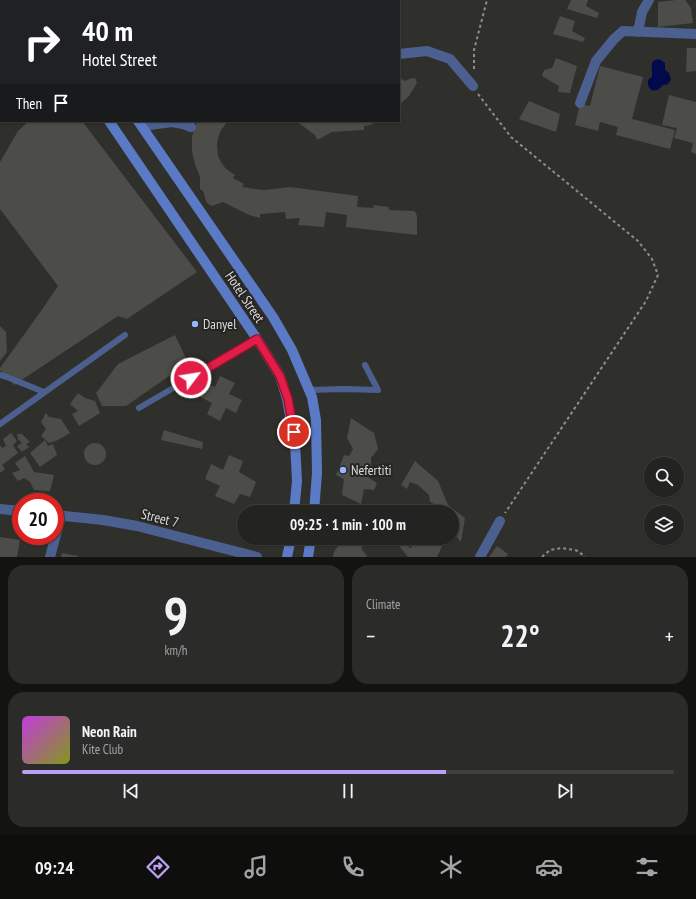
<!DOCTYPE html>
<html lang="en">
<head>
<meta charset="utf-8">
<style>
	body { margin:0; font-family:"PT Sans Narrow",sans-serif; background:#2b2b2a; color:#f1f3f6; height:100vh; display:flex; flex-direction:column; font-size:15px; white-space:nowrap }
	* { box-sizing:border-box; margin:0 }
	p { font-size:13px; color:#a3a4a5 }
	.icon { flex:none; width:22px; height:22px; fill:none; stroke:currentColor; stroke-width:2; stroke-linecap:round; stroke-linejoin:round }
	.map { position:relative; height:557px; overflow:hidden }
	.panel { display:flex; flex-direction:column; gap:8px; padding:8px; background:#131312; flex:1 }
	.panel>* { flex:none }
	.top-card { position:absolute; left:0px; top:0px; width:400px; height:122px; box-shadow:0 1px 3px #0004,0 0 0 1px #40403f; background:#202124; color:#fff; overflow:hidden }
	.buttons { position:absolute; left:644px; top:457px; display:grid; gap:8px }
	.buttons a { display:grid; place-items:center; width:40px; height:40px; border-radius:50%; background:#232321; box-shadow:0 1px 3px #0004,0 0 0 1px #40403f; font-size:20px }
	.speed { position:absolute; left:12px; top:493px; display:flex; gap:8px; font-size:20px; font-weight:700; text-align:center }
	.speed>* { display:grid; place-content:center; width:52px; height:52px; border-radius:50%; background:#232321; box-shadow:0 1px 3px #0004,0 0 0 1px #40403f; line-height:1 }
	.speed .limit { border:6px solid #d22; background:#fff; color:#111 }
	.pin { position:absolute; display:grid; place-items:center; width:34px; height:34px; color:#fff; margin:-17px; border:2px solid #fff; border-radius:50%; box-shadow:0 1px 4px #0007 }
	.me { position:absolute; width:44px; margin:-22px; rotate:59deg; stroke-linejoin:round; filter:drop-shadow(0 0 3px #0008) }
	.turn { display:flex; align-items:center; gap:14px; height:84px; padding:0 16px; font-size:18px }
	.turn .icon { width:52px; height:52px; stroke-width:2.5 }
	.turn b { display:block; font-size:28px; line-height:34px }
	.then { display:flex; align-items:center; height:38px; padding:0 16px; background:#0003; gap:8px; font-size:15px }
	.big { font-size:30px; font-weight:700; line-height:1.1 }
	.panel .card { flex:1; display:flex; flex-direction:column; justify-content:center; gap:6px; min-width:0; padding:0 14px; border-radius:16px; background:#2b2b2a }
	.panel .dial { align-items:center; gap:0 }
	.dial b { font-size:52px; line-height:1 }
	.song { display:flex; align-items:center; gap:12px }
	.cover { width:48px; height:48px; border-radius:6px; background:linear-gradient(135deg,hsl(290 70% 55%),hsl(70 70% 35%)) }
	.played { height:4px; border-radius:2px; background:linear-gradient(90deg,#bca0f2 65%,#40403f 65%) }
	.keys { display:flex; justify-content:space-around; direction:ltr }
	.heat { display:flex; justify-content:space-between; align-items:center; font-size:22px; direction:ltr }
	.panel .tiles { flex:1; display:grid; gap:8px; grid-template-columns:1fr 1fr }
	.card:last-child { grid-column:span 2 }
	.trip { position:absolute; left:237px; top:505px; width:222px; height:40px; border-radius:20px; background:#232321; box-shadow:0 1px 3px #0004,0 0 0 1px #40403f; font-weight:700; line-height:40px; text-align:center }
	.tabs { display:flex; height:64px; justify-content:space-around; align-items:center; background:#0e0e0d; color:#a3a4a5 }
	.tabs .icon { width:28px; height:28px }
	.tabs .active { color:#bca0f2 }
	.tabs b { font-size:18px; color:#f1f3f6 }
	.map>svg:first-child { display:block }
	.water { fill:#03094d }
	.building { fill:#4c4c49 }
	.lines { fill:none; stroke-linecap:round; stroke-linejoin:round }
	.path { stroke:#8e8e8b; stroke-width:2; stroke-dasharray:3 3; stroke-linecap:butt }
	.lane { stroke:#4c6090; stroke-width:6 }
	.street { stroke:#4c6090; stroke-width:10 }
	.secondary { stroke:#5b7ac6; stroke-width:10 }
	.route-casing { stroke:#92132f; stroke-width:10 }
	.route { stroke:#e11d48; stroke-width:7 }
	.poi-dot { fill:#97b6fd; stroke:#262523; stroke-width:1.5 }
	.labels { text-anchor:middle; stroke-width:4; stroke-linejoin:round; paint-order:stroke }
	.street-label { font-size:14px; fill:#dbdbd9; stroke:#262523 }
	.poi-label { font-size:14px; fill:#dbdbd9; stroke:#262523; text-anchor:start }
</style>
</head>
<body>
<div class="map">
<svg width="696" height="557" viewBox="0 0 696 557">
	<rect width="100%" height="100%" fill="#2f2f2c"/>
	<path class="water" d="M659 59 665 63V70L669 73 671 80 668 84 663 85C656 94 647 92 648 80L652 77C653 70 650 68 653 61Z"/>
	<path class="building" d="M571 0H588L586 6 599 13 597 18 567 9Z
		M676 0H685L691 8 693 23 658 27V2Z
		M560 16 575 21 572 31 585 38 583 42 553 34Z
		M687 48H696V71L686 72Z
		M556 58 577 66 570 93 558 92 559 86 542 76 544 70 552 68Z
		M600 66 643 77 632 119 675 130 670 149 616 135 618 127 600 122 598 131 575 125 580 104 590 106Z
		M399 77 405 81 409 79 415 78 417 83 409 96 399 105 402 107 399 110Z
		M669 95 696 102V154L691 152 693 143 674 138 677 128 662 125Z
		M529 101 560 114 556 132 519 119Z
		M29 121H82L197 272 127 319 118 316 14 385 0 370V368L41 311 58 286 0 209V162L18 131Z
		M198 121H228L221 130 218 138 217 144 218 156 221 162 226 169 235 175 233 178 244 184 242 187 255 189 265 190 290 187 358 196 357 207 374 208 373 205 389 207V210L414 211 416 213 417 217V235L346 227 347 215 326 212 324 227 298 225 300 218 286 219 285 212 260 214V218L249 215 223 202 212 206 208 204 206 201 203 191 200 189V177L195 164 192 152V137L195 126Z
		M296 121H380L370 125 364 126V130L332 132 317 140 315 135Z
		M0 326 6 332 7 352 0 361Z
		M175 335 188 363 126 406H102L96 393 118 364Z
		M220 376 235 383 229 394 242 400 236 413 226 408 220 421 207 414 212 403 195 394 202 381 215 387Z
		M78 393 85 398 95 401 100 413 79 426 72 414 78 411 70 404Z
		M46 413 49 417 61 419 70 433 56 441 49 443 41 436 46 429 41 422Z
		M351 418 374 433 378 449 371 458V467L366 476 377 483 374 490 364 489 361 504 342 495 344 479 336 475 344 455 349 456 353 449 347 438Z
		M164 430 203 442 202 449 161 440Z
		M11 433 17 441 13 445 18 453 2 465 5 469 0 473V445L2 448 6 446 3 439Z
		M17 434H22L30 442 26 444 29 447 22 452 17 446 22 443 18 439Z
		M45 440 48 446 53 444 57 455 40 467 30 453Z
		M84 454a11 11 0 1 1 22 0a11 11 0 1 1-22 0Z
		M229 455 243 461 239 472 256 482 250 497 240 494 234 504 215 496 220 486 205 479 211 464 223 470Z
		M25 456 34 472 54 475 50 491 34 490 30 482 24 478 18 481 12 473 20 470 15 463Z
		M415 461 438 481 448 505 465 518 461 542 452 531V512H434V504L430 502 429 495 418 485 410 482 407 489 401 485Z
		M0 537 20 540 17 557H0Z
		M343 538H371L361 548 367 556 366 557H333L334 552Z
		M415 538H433L444 542 437 557H408L400 547 402 543 411 548 416 539Z
		M497 546 508 554 506 557H489Z
		M62 553 78 556V557H61Z"/>
	<g class="lines">
		<path class="path" d="M341 0 343 1
			M474 69V50L487 0
			M478 94 511 137 638 241 652 259 658 275 646 301 505 513
			M542 557 550 550 561 548 575 550 578 551 585 557"/>
		<path class="lane" d="M0 375 7 377 44 392
			M309 390 344 389 378 390 365 365
			M139 408 257 339
			M0 424 125 335"/>
		<path class="street" d="M174 0 176 1
			M358 1 359 0
			M638 32 642 12 649 0
			M399 54 427 51 450 59 473 86
			M580 103 596 61 614 39 623 31 696 34
			M142 126 172 122 183 124 191 127
			M0 509 21 511
			M55 515 103 520 137 526 257 557
			M50 557 61 516
			M480 557 500 521"/>
		<path class="secondary" d="M27 0 28 1
			M55 0 56 1
			M109 121 257 339 280 376 287 399 295 443 297 481 294 512
			M138 121 273 317 292 350 312 397 316 420 317 473 314 512
			M287 557 291 538
			M308 557 311 538"/>
	</g>
	<g class="lines">
		<g class="route-casing">
			<path id="route" d="M191 378 257 339 280 376 288 399 294 432"/>
		</g>
		<use href="#route" class="route"/>
	</g>
	<g class="poi-dot">
		<circle cx="195" cy="324" r="4"/>
		<circle cx="343" cy="470" r="4"/>
	</g>
	<g class="labels">
		<g class="street-label">
			<text transform="translate(245 297) rotate(56)" y="5">Hotel Street</text>
			<text transform="translate(160 518) rotate(14)" y="5">Street 7</text>
		</g>
		<g class="poi-label">
			<text x="203" y="329">Danyel</text>
			<text x="351" y="475">Nefertiti</text>
		</g>
	</g>
</svg>
<div class="buttons">
<a><svg class="icon" aria-label="search" viewBox="0 0 24 24"><circle cx="10" cy="10" r="6"/><path d="M15 15l6 6"/></svg></a>
<a><svg class="icon" aria-label="layers" viewBox="0 0 24 24"><path d="M12 4l9 5-9 5-9-5zM3 14l9 5 9-5"/></svg></a>
</div>
<div class="speed"><div class="limit">20</div></div>
<div class="pin" style="left:294px;top:432px;background:#d93025"><svg class="icon" aria-label="arrive" viewBox="0 0 24 24"><path d="M6 21V4h12l-3 4 3 4H6"/></svg></div>
<svg class="me" style="left:191px;top:378px" viewBox="-20 -20 40 40"><circle r="17" fill="#e11d48" stroke="#fff" stroke-width="3"/><path d="M0-11L8 9 0 5-8 9z" fill="#fff"/></svg>
<div class="trip">09:25 · 1 min · 100 m</div>
<div class="top-card">
<div class="turn"><svg class="icon" aria-label="right" viewBox="0 0 24 24"><path d="M7 20v-9h11M14 6l5 5-5 5"/></svg><div><b>40 m</b>Hotel Street</div></div>
<div class="then">Then<svg class="icon" aria-label="arrive" viewBox="0 0 24 24"><path d="M6 21V4h12l-3 4 3 4H6"/></svg></div>
</div>
</div>
<section class="panel">
<div class="tiles">
<div class="card dial"><b>9</b><p>km/h</p></div>
<div class="card"><p>Climate</p>
<div class="heat"><a>−</a><b class="big">22°</b><a>+</a></div>
</div>
<div class="card">
<div class="song"><i class="cover"></i><div><b>Neon Rain</b><p>Kite Club</p></div></div>
<div class="played"></div>
<div class="keys"><svg class="icon" aria-label="previous" viewBox="0 0 24 24"><path d="M18 5L8 12l10 7zM5 5v14"/></svg><svg class="icon" aria-label="pause" viewBox="0 0 24 24"><path d="M8 5v14M16 5v14"/></svg><svg class="icon" aria-label="next" viewBox="0 0 24 24"><path d="M6 5l10 7-10 7zM19 5v14"/></svg></div>
</div>
</div>
</section>
<nav class="tabs">
<b>09:24</b>
<svg class="icon active" aria-label="directions" viewBox="0 0 24 24"><path d="M12 3l9 9-9 9-9-9zM9 14v-3h6M13 9l2 2-2 2"/></svg>
<svg class="icon" aria-label="music" viewBox="0 0 24 24"><path d="M9 18V5l10-2v13"/><circle cx="6" cy="18" r="3"/><circle cx="16" cy="16" r="3"/></svg>
<svg class="icon" aria-label="phone" viewBox="0 0 24 24"><path d="M5 4h4l2 5-3 2q2 4 5 5l2-3 5 2v4C11 20 4 13 5 4z"/></svg>
<svg class="icon" aria-label="climate" viewBox="0 0 24 24"><path d="M12 3v18M4 7l16 10M4 17L20 7"/></svg>
<svg class="icon" aria-label="car" viewBox="0 0 24 24"><path d="M5 17H2v-5l4-1 3-4h7l3 4 3 1v5h-3M9 17h6M6 11h13"/><circle cx="7" cy="17" r="2"/><circle cx="17" cy="17" r="2"/></svg>
<svg class="icon" aria-label="filters" viewBox="0 0 24 24"><path d="M4 7h16M4 17h16"/><circle cx="9" cy="7" r="2"/><circle cx="15" cy="17" r="2"/></svg>
</nav>
</body>
</html>
